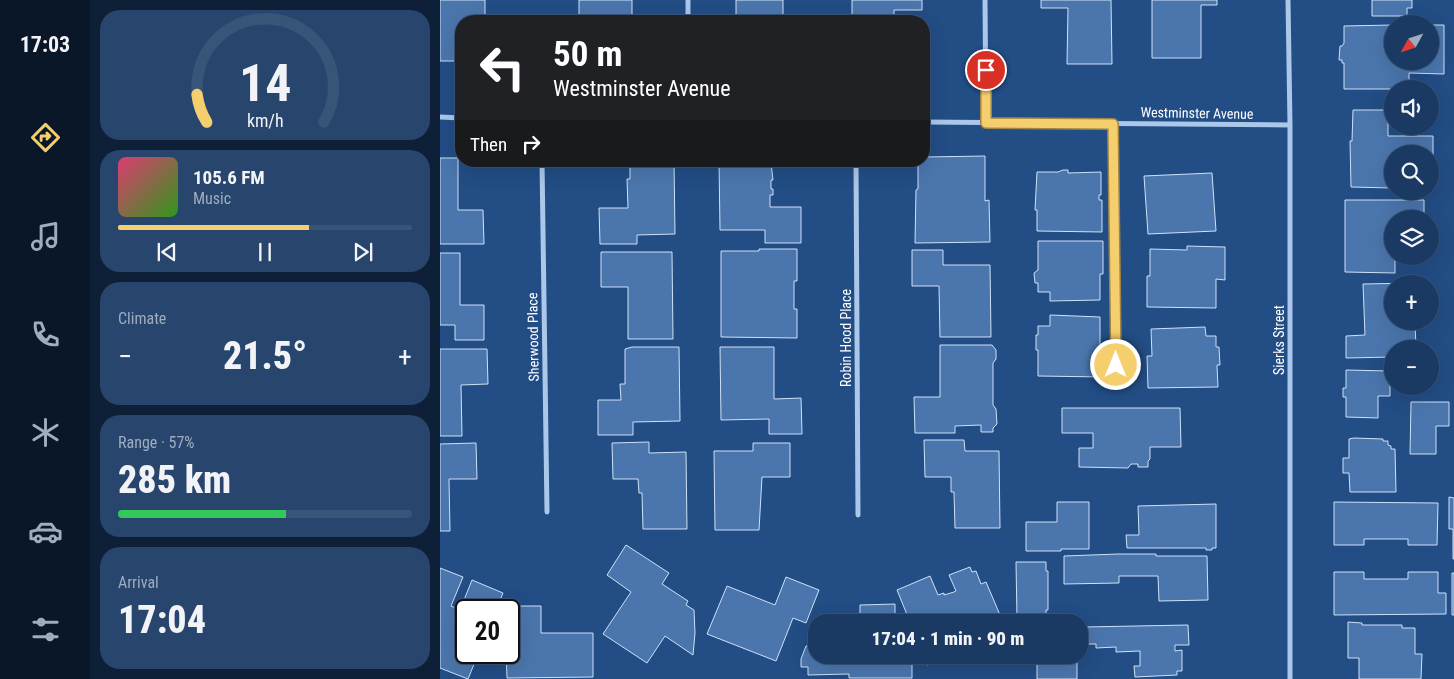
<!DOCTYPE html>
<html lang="en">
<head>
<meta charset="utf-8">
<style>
	body { margin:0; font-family:"Roboto Condensed",sans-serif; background:#27456d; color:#f1f3f6; height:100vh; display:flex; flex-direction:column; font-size:19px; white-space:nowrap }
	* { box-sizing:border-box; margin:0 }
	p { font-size:16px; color:#9fadbf }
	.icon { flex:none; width:28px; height:28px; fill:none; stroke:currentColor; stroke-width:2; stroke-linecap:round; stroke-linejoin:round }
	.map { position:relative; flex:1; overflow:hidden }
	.details { display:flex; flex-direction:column; gap:10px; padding:10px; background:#0e2037; width:350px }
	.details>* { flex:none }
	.banner { position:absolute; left:15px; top:15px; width:475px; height:152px; border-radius:20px; box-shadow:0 5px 20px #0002,0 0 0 1px #385478; background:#202124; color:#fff; overflow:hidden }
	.needle { width:32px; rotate:230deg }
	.tools { position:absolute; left:944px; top:15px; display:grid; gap:10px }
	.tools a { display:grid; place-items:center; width:55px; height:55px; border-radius:50%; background:#1a3a64; box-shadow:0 5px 20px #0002,0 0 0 1px #385478; font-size:25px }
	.speed { position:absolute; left:15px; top:599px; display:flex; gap:10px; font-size:25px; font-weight:700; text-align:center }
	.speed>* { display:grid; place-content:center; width:65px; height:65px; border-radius:50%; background:#1a3a64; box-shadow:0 5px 20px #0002,0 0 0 1px #385478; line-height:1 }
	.speed .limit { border:2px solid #111; border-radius:8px; background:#fff; color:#111 }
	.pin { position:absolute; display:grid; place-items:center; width:42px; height:42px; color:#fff; margin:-21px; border:2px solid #fff; border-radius:50%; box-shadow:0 1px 5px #0007 }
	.me { position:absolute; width:55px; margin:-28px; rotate:0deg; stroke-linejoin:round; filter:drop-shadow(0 0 4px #0008) }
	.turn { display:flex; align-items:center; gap:18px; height:105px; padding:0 15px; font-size:22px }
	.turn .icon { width:65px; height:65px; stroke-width:2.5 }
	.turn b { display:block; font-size:35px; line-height:42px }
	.then { display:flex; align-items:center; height:48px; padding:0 15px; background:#0003; gap:10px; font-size:19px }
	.big { font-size:38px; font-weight:800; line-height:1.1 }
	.details .tile { flex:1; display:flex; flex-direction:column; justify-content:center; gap:8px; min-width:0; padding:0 18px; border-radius:20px; background:#27456d }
	.details .dial { align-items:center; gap:0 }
	.dial svg { height:130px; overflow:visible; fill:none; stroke:#385478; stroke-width:7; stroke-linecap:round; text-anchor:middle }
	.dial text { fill:#f1f3f6; stroke:none }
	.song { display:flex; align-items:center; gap:15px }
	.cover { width:60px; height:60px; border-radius:8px; background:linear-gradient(135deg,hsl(340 70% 55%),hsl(110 70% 35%)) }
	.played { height:5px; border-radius:2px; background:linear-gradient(90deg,#f5ce6d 65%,#385478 65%) }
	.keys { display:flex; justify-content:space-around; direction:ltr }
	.heat { display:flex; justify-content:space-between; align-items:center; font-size:28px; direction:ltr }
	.charge { height:8px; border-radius:4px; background:linear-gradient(90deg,#34c759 57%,#385478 0) }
	.trip { position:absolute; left:368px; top:614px; width:280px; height:50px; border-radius:20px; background:#1a3a64; box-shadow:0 5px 20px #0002,0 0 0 1px #385478; font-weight:800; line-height:50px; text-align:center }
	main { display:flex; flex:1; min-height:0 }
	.tab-bar { display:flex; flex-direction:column; width:90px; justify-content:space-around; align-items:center; background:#0a1728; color:#9fadbf }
	.tab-bar .icon { width:35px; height:35px }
	.tab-bar .selected { color:#f5ce6d }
	.tab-bar b { font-size:22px; color:#f1f3f6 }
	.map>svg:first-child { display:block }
	.building { fill:#4b76ad; stroke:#cfe1f7 }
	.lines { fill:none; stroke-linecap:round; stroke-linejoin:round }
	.lane { stroke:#abc7e9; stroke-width:4 }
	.street { stroke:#abc7e9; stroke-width:5 }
	.route-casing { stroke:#9f8647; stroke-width:12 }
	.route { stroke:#f5ce6d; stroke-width:9 }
	.labels { text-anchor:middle; stroke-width:5; stroke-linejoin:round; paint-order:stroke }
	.street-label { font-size:14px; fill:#fff; stroke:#224d85 }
</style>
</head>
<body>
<main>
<nav class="tab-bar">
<b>17:03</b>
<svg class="icon selected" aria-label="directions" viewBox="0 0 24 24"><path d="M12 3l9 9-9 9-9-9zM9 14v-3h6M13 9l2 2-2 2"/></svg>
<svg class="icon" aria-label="music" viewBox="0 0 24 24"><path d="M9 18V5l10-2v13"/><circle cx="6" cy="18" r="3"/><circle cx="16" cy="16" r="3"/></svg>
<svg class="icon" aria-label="phone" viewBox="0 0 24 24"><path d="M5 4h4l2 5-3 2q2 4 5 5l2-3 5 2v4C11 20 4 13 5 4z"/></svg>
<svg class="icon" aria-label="climate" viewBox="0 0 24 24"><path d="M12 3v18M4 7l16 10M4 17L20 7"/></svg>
<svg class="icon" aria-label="car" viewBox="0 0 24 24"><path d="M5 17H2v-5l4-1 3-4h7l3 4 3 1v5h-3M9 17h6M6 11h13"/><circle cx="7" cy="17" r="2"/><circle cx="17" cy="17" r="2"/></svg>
<svg class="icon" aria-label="filters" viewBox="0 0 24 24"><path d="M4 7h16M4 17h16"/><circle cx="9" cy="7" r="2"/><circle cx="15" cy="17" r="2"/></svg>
</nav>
<section class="details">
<div class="tile dial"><svg viewBox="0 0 100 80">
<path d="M14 69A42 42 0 1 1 86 69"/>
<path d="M14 69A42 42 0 0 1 8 52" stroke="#f5ce6d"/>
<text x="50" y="56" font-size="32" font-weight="700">14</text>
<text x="50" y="72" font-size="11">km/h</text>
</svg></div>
<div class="tile">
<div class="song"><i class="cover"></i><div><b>105.6 FM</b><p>Music</p></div></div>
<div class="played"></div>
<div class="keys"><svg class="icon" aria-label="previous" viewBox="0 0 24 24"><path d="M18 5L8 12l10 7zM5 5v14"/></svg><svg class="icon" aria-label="pause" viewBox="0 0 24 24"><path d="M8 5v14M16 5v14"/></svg><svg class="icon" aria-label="next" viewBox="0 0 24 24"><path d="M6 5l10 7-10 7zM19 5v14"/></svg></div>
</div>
<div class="tile"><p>Climate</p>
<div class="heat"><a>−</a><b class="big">21.5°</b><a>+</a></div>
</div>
<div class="tile"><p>Range · 57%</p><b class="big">285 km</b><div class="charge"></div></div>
<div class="tile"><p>Arrival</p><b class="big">17:04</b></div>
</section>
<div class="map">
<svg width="1014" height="679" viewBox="0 0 1014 679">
	<rect width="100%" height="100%" fill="#224d85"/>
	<path class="building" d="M0 0H45V21H21V61H0Z
		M139 0H192V21H139Z
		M296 0H343V21H296Z
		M412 0H482V10H454V21H412Z
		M601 0H671L672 64H627L628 8H601Z
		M712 0H777V5H761V58H712Z
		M932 0H972V8H967V16H932Z
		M952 25V61H990V25H1004V74L969 73V89H904V63H902V60H899L900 46H902L904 43V26Z
		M913 110H948V136H993V189H990V154H952V188L911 187 910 141H912Z
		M545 156V201L549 200 550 242 475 243 476 190 478 189V161H484V157Z
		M0 158H18V210H43L44 244H0Z
		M190 161H234L235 234 197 235V244H160L159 208H188L187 179H190Z
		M279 161H332L331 163 333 180H331V189H333V195H330V207H361V243H325V230H280Z
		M623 170H628V173L661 172V195H659V200H662V232L597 231V210H595L597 172H618Z
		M772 173 776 231 708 234 704 176Z
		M905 200H984V219H952V256H955V273L905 272Z
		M598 241H663V274H660V300L610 301V292H598V283H595L594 273 598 270Z
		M747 246 785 247V280L776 279V308L707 307V276H710V249L747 250Z
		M319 249H357V281H354V309H357V338L281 337V251H319Z
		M472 250H503V265H550L551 337H500L499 286H472Z
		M161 252H232L233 339H188V287H161Z
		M0 253H20V305H44V340H15V325H0Z
		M976 283 952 284V321H975L976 349H952V357L906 358V336L925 335 923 284Z
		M610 315 660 317V345H664V377L598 376V350H596V335H598V326H610Z
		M765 327 766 336H776V347H779L780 365H777L778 387 708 388 707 356H712L711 329Z
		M500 345H552L556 350V359L553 363V405L556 409 557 424 553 428V432H541V425L515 426V433H475L474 397H500Z
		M192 347H239L240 421 193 422V435H158V400H181L180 384H185V349Z
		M280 347H334V399L361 398 362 434H329V419L281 420Z
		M0 349H47L48 384 21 385 22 436H0Z
		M906 370 950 371V396H938V418L906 417V397H903V388H906Z
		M971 402H1009V426H996V454H970Z
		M622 408H740L741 447H710V459L708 461V467H698V464H691L688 468 639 467V448H653V433H622Z
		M914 438 943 439V441H948V445L951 446V449H955L956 492H910L909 473H903V458H909V439Z
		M484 440H524L525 451H559L560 528H515L514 492H511V477H485Z
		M209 442V453L246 452 247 529H203L202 493H199L198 479H173L172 443Z
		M36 443 37 479H9L10 531H0V444Z
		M313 443H350V477H322L319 530H275L274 451H313Z
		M1009 497 1014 498V559H1013V529H1009Z
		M617 502H649V549H621V551H586V522H617Z
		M894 502 998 503 997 545H968V539H924V545H894Z
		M776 504V548H772V550H766V548H687L686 535H699L698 506Z
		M186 545 229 573 222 584 248 601 246 605 254 610 255 633 253 655 225 636 207 663 163 634 191 592 167 575Z
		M678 554H716V556H767L768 600 719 601 718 576H679V583L624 584V556Z
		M576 562H606V571H608V610H606V619H577Z
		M530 567 532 572 536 571 541 584 546 582 563 622H470L457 590 490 576 498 595 504 593V595L514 592 516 591 509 575Z
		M0 568 23 577 11 606 20 610 32 580 63 593 56 610H26V652H39L28 679 0 668Z
		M894 572H924V579H968V572H998V593H1006V614L894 615Z
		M1012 573H1014V615H1012Z
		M346 577 379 590 366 623 353 618 336 661 267 634 287 586 335 605Z
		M455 604V619H462V622H420V605Z
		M66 606H101V633H153V677L67 678 66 652H69V610H66Z
		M908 622 922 623V625H962V628H975V654H982L981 679H919V658H908Z
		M373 625H376V655H472V678H409V674L368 675V667H361V659L366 646H369V633H373Z
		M748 625 749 645H735V651L742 650V671H737V675L695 677 694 666H700V651L676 652V647L656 648V644H645L644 627Z
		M483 655H511L487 665Z
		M535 655H554L538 662Z
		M597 655H637V679H597Z"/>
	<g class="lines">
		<path class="lane" d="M673 124 676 365"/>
		<path class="street" d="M248 0V21
			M545 0 546 123
			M848 0 850 125V679
			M0 117 21 118
			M484 122 850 125
			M102 161 107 512
			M416 161 418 515"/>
	</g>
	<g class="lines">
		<g class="route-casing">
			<path id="route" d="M546 70V123L673 124 676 365"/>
		</g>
		<use href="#route" class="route"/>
	</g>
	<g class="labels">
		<g class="street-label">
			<text transform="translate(757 113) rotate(1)" y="5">Westminster Avenue</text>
			<text transform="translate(93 337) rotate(-91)" y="5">Sherwood Place</text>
			<text transform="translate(406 338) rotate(-90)" y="5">Robin Hood Place</text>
			<text transform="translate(839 340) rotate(-90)" y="5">Sierks Street</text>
		</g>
	</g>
</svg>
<div class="tools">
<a><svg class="needle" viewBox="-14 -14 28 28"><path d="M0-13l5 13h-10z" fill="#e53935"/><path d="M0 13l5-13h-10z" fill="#9fadbf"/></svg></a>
<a><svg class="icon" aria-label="sound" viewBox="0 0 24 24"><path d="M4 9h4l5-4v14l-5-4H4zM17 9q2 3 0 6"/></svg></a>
<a><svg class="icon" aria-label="search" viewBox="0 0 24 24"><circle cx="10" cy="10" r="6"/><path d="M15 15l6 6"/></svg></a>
<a><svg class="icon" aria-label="layers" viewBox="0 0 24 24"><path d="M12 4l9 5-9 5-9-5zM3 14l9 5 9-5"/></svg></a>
<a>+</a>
<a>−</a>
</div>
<div class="speed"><div class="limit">20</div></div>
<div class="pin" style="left:546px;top:70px;background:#d93025"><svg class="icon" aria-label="arrive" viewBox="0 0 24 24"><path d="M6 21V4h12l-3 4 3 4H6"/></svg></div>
<svg class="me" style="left:676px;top:365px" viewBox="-20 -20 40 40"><circle r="17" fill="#f5ce6d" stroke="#fff" stroke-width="3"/><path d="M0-11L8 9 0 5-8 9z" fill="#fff"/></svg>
<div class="trip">17:04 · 1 min · 90 m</div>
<div class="banner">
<div class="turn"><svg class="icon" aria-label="left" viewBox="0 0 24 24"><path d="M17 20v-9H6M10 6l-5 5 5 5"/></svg><div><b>50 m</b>Westminster Avenue</div></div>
<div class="then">Then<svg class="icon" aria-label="right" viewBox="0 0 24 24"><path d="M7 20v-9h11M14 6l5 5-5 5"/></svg></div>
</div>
</div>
</main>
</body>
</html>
